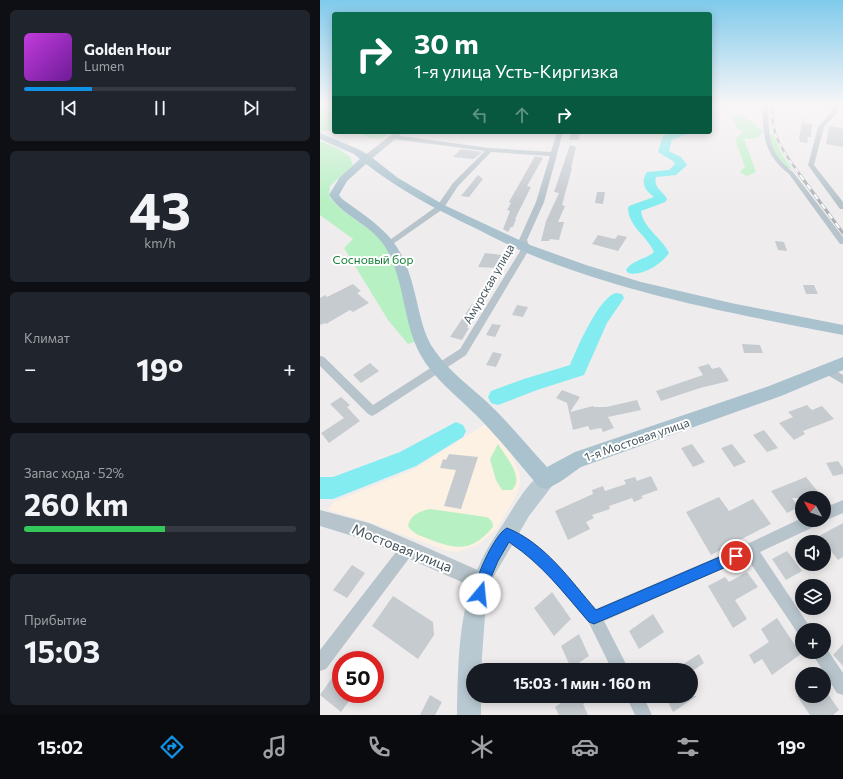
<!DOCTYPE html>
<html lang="ru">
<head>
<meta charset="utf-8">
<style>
	body { margin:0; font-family:Commissioner,sans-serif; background:#20242c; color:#f1f3f6; height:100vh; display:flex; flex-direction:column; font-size:15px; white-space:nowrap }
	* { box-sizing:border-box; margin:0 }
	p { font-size:13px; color:#9ea1a6 }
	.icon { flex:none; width:22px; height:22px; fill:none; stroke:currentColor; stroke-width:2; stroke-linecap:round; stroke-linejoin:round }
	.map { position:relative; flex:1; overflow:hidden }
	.drawer { display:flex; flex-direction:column; gap:10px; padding:10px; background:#0d0f14; width:320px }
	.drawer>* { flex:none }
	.top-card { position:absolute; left:12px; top:12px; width:380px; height:122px; border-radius:4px; box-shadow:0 2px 10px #0003; background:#0b6e4f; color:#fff; overflow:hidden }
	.needle { width:26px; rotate:310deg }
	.tools { position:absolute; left:475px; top:491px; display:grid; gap:8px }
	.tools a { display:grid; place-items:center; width:36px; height:36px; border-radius:50%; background:#171b24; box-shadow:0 2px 10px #0003; font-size:20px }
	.speed { position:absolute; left:12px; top:651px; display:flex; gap:8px; font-size:20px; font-weight:700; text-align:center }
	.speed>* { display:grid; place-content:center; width:52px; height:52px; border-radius:50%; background:#171b24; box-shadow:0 2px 10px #0003; line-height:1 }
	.speed .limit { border:6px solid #d22; background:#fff; color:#111 }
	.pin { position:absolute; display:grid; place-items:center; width:34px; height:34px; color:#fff; margin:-17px; border:2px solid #fff; border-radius:50%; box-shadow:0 1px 4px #0007 }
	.me { position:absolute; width:44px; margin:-22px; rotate:17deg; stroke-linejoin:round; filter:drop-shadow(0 0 3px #0008) }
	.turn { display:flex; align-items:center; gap:14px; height:84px; padding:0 16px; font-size:18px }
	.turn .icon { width:52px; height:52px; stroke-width:2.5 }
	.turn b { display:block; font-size:28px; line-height:34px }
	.lanes { display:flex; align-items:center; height:38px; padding:0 16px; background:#0003; justify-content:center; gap:20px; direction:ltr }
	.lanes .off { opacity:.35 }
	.big { font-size:30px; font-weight:700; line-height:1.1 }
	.drawer .tile { flex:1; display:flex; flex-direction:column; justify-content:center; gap:6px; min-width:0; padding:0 14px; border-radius:6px; background:#20242c }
	.drawer .dial { align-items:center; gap:0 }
	.dial b { font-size:52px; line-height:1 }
	.song { display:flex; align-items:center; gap:12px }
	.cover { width:48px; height:48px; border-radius:6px; background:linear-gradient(135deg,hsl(290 70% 55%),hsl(280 70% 35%)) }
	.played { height:4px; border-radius:2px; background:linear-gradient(90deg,#1092e6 25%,#363941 25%) }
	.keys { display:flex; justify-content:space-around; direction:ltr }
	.heat { display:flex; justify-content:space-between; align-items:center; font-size:22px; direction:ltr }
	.charge { height:6px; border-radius:3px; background:linear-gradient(90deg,#34c759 52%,#363941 0) }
	.trip { position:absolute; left:146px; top:663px; width:232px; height:40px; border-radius:20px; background:#171b24; box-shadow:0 2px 10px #0003; font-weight:700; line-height:40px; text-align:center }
	.dock { display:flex; height:64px; justify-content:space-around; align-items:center; background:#090b0e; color:#9ea1a6 }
	.dock .icon { width:28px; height:28px }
	.dock .selected { color:#1092e6 }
	.dock b { font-size:18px; color:#f1f3f6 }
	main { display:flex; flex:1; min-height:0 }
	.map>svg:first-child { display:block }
	.commercial { fill:#fcf1e3 }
	.green { fill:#b7f0c3 }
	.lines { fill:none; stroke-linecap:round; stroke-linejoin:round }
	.river { fill:#82ecf0; fill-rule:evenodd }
	.building { fill:#c6cbd0 }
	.minor { fill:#b7c4cb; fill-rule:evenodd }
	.tertiary { fill:#b7c4cb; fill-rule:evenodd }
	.secondary { fill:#b9c9d2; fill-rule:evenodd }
	.primary { fill:#aac2cd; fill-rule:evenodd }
	.rail-far1-casing { stroke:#aeb3b7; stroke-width:2.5 }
	.rail-casing { stroke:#aeb3b7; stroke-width:3 }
	.rail-far1 { stroke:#fff; stroke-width:1.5; stroke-dasharray:5; stroke-linecap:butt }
	.rail { stroke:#fff; stroke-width:2; stroke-dasharray:6; stroke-linecap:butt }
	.route { fill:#1a73e8; stroke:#114b97 }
	.labels { text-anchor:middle; stroke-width:4; stroke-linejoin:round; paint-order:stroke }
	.park-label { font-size:12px; fill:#127f35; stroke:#fff }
	.street-label { font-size:12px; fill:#44545b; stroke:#fff }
	.near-street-label { font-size:14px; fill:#44545b; stroke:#fff }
</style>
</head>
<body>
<main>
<section class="drawer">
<div class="tile">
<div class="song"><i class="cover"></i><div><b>Golden Hour</b><p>Lumen</p></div></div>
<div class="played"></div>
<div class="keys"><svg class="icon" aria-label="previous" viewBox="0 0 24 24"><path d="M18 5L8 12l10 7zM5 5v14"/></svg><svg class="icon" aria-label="pause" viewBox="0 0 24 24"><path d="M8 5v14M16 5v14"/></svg><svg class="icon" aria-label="next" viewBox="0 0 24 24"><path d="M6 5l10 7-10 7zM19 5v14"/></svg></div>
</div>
<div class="tile dial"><b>43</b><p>km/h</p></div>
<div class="tile"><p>Климат</p>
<div class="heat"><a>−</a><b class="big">19°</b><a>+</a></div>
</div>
<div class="tile"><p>Запас хода · 52%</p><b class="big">260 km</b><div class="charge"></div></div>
<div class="tile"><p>Прибытие</p><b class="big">15:03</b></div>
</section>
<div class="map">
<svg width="523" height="715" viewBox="0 0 523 715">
	<rect width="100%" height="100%" fill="#efeced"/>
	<path class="commercial" d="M167 423 180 438 192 456 200 474V484L197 494 177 529 158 545 137 552 127 551 46 521 8 510 13 502 91 471Z"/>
	<path class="green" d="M0 104H14V130L0 131Z
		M419 115 436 124 437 128 443 130 438 138 424 139 436 172 427 176 420 172 425 167 415 139 424 131 417 129 412 116Z
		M36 132H73C56 142 52 139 36 132Z
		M450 134 453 135 462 155 472 169C460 168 449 144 450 134Z
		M0 141 17 148 30 157 33 165 10 186 9 196C21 214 43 222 58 237 85 263 88 306 97 341L88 344 68 320 24 248 33 239 0 215Z
		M178 444C185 456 205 477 192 490H182L176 480 170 459Z
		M110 509 166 517C171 519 173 522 173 527 152 552 137 550 109 539 101 536 93 534 88 526 90 515 100 511 110 509Z"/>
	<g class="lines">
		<path class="river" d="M354 132H368L367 134 352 140 349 151 361 157 367 165 356 175 336 177C333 188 343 191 347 199L345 202 321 211C323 228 342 238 349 253 342 264 321 277 308 273L306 270C311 261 326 259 334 252 327 236 310 228 308 209L309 206 334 197C325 190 320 183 327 172L349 170 355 164 353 161 338 152 343 136Z
			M296 293 302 294 304 298 287 323 264 375 217 390 178 405 171 403 168 397 171 391 204 379 250 365C257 348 279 297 296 293Z
			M136 422 143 425 146 431 143 437 96 466 13 499H0V477H13L80 452Z"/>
	</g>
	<path class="building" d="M483 117 484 123 492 124 491 137H487L488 143 480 142 479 138Z
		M509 126 523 128V147L506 144Z
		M252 132H261L258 140H249Z
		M250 145 256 147 251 168H252L242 205 245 206 238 222H244L239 240 230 239 229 241H221L226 221 239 193 234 192Z
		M141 149 162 152 154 159 133 157Z
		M215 156 223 158 207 186 211 187 195 219H196L193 227H191L188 232 183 229 190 211 187 210 191 203 189 202Z
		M158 175 163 179 149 197 141 196Z
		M277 192H285L283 204 275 203Z
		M278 235 295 239 298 235 307 237 298 251 272 244Z
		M455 241 464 242 467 251 458 250Z
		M165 253 182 255 177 268 158 267Z
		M33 284 41 291 37 293 49 303 33 312 30 310 6 324 5 323 0 325V298L5 295 7 297Z
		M483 285H494L498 294H486Z
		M152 304 160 306 147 328H149L142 340 130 337Z
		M197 305 208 307 203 317 192 315Z
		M172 324 181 325 175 337 166 335Z
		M422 344 440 345 443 353H424Z
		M173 352 182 354 176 367 166 365Z
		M50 363 59 371 41 383 33 375Z
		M389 364 392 369 400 367 409 381 380 388 341 401 336 391 383 375 378 367Z
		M242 390 260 397 250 412 273 406 274 407H286L317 400 321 410 288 417 294 428 283 432 281 428 270 430 268 426 253 430 247 403 236 398Z
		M21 397 30 405 27 407 40 421 9 443 1 433 24 418 10 404Z
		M487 405 492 410 502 406 514 419 483 431 485 434 474 440 459 423 473 417 468 412Z
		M444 430 458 448 447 452 433 435Z
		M372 444 385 462 373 467 361 448Z
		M412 444 426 462 414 467 401 448Z
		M129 454 158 457 141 509 124 506 136 470 120 468 123 459 126 460Z
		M518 461 523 468V474L513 476 506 463Z
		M331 476 338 490 321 496 323 498 314 502 312 498 289 506 290 509 272 515 274 518 266 522 270 529 248 540 235 511 273 494 272 490 283 486 285 491 306 484 304 480 315 477 317 481Z
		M486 477 503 498H472L479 507 467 513 451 491Z
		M399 497 409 511 433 499 451 524 391 555 366 512Z
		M523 523V557L518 560 499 536Z
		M467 551 482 571 466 580 452 559Z
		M32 565 45 573 27 598 13 590Z
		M427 572 438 587 415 600 427 619 413 628 388 586 405 577 409 582Z
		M232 592 251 619 234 636 214 608Z
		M73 596 113 622 114 635 98 659 52 626Z
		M333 614 344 632 319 649 309 631Z
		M457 618 481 654 452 675 442 659 434 664 429 655 449 642 441 629Z
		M259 634 269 656 251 668 241 646Z
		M523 644V666L513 655Z
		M379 654 384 663 374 670H354Z
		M21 665V694H34L21 712 0 695Z
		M504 688 519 710 513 715H490L477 696H504Z
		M110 695 122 702 115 715H100Z
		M251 696H274L263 704 268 715H239L235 707Z
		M345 696H377L353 712Z"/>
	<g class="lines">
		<path class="minor" d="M443 104H448C449 134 447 152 473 172L523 237V244H520L469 174C444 155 442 134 443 104Z
			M516 104H522L517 108V113L504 127 494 165 523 202V209H520L488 165 498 127 512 112 511 107Z
			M237 132H243L224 202 207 240 210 248 146 355 56 414 52 416 48 414 0 366V356L4 357 53 405 140 349 202 248 199 240 216 202 230 156 171 152 138 186 123 209 70 246H67V242L117 206 133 183 165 151 73 139 70 137 73 135 169 148 231 152Z
			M508 366 523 375V384L504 373 503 370 504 367Z
			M523 500V513L504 521 501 520H504V508Z
			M482 518V520H500L498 525 440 552 492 630H482V637L479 635 427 558 284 621 309 670H292L269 623 222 568 207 555 182 539 180 534 182 529 187 527C225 543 250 579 276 609L425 545Z
			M88 541 93 543 95 548 93 553 6 669 0 671V650L83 543Z
			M505 646 523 673V695L517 693 491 652H504Z
			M306 696H323L332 715H315Z"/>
		<path class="tertiary" d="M75 132H84L50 160H44V156Z
			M0 510 49 523 94 542 169 575 171 582 169 589 162 591 49 541 0 526Z"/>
		<path class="secondary" d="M226 472 232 474 235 480 232 486 209 516 174 576 165 615 161 670H153V696H161V715H137C138 666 138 613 158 568 166 548 179 531 190 513 199 499 211 478 226 472Z"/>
		<path class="primary" d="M0 133 40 150 50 156 78 178 124 205 210 245 266 265 321 282 411 303 523 325V335C415 314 304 294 202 251 186 244 171 236 155 228 117 210 80 190 46 164L27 181 19 195 22 199C65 230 82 239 95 294 100 313 103 335 115 351 129 371 149 386 167 402 188 422 207 445 227 467L255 452 449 386 523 357V370L461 396 261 467C251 474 237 485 226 489L219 487C198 462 178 437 155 414 136 395 113 378 100 354 82 320 85 278 64 245 50 224 22 216 9 195L20 177 40 159 34 154 0 139Z"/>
		<g class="rail-far1-casing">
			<path id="rail-far1" d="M454 104C447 132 465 154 481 176"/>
		</g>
		<g class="rail-casing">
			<path id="rail" d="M480 175 523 233"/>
		</g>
		<use href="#rail-far1" class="rail-far1"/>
		<use href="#rail" class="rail"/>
	</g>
	<linearGradient id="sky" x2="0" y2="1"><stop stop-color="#7fcaeb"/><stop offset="0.51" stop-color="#f8f6f7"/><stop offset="1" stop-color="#f8f6f7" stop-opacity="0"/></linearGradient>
	<rect width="523" height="204" fill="url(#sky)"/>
	<path class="route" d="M187 528C225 543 250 580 276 610L416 550 420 552 422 556 420 561 274 624 269 622C243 592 223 565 189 542L178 561 169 582 164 598 160 600 155 598C150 586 175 533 187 528Z"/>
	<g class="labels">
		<g class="park-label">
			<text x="53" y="264">Сосновый бор</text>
		</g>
		<g class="street-label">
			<text transform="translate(169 284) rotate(-60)" y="4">Амурская улица</text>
			<text transform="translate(317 440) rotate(-19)" y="4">1-я Мостовая улица</text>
		</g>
		<g class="near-street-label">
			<text transform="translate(82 548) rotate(22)" y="5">Мостовая улица</text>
		</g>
	</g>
</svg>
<div class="tools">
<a><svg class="needle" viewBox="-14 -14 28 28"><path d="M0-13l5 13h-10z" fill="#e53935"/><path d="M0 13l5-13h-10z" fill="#9ea1a6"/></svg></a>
<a><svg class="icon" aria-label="sound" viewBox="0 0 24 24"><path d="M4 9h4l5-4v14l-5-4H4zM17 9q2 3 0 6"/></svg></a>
<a><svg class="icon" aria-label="layers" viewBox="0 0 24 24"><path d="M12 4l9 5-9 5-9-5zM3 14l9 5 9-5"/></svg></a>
<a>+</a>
<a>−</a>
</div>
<div class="speed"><div class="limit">50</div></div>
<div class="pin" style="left:416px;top:556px;background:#d93025"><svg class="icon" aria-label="arrive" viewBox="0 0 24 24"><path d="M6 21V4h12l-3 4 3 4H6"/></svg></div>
<svg class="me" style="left:160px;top:594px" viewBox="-20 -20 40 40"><circle r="19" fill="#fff"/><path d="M0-13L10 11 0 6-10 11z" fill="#1a73e8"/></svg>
<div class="trip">15:03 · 1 мин · 160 m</div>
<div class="top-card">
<div class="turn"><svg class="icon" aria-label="right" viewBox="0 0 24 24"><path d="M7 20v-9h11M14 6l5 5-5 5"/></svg><div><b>30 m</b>1-я улица Усть-Киргизка</div></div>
<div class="lanes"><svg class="icon off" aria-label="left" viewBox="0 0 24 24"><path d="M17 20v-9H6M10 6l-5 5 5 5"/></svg><svg class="icon off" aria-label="ahead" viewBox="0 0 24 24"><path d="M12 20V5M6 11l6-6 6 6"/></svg><svg class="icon" aria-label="right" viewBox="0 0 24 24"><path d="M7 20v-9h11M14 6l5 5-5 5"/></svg></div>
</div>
</div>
</main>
<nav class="dock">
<b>15:02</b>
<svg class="icon selected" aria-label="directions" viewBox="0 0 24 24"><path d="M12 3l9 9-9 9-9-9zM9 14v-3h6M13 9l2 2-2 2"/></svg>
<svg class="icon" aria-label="music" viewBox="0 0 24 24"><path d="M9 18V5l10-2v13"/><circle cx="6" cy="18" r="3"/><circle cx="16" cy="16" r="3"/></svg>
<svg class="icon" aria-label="phone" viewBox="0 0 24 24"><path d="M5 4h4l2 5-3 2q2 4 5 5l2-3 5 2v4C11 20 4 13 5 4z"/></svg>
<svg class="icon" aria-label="climate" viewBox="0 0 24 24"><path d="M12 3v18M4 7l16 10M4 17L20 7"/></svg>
<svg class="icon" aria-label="car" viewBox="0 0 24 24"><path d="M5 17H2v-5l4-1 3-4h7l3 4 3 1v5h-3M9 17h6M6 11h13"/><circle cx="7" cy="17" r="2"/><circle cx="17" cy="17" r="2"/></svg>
<svg class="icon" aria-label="filters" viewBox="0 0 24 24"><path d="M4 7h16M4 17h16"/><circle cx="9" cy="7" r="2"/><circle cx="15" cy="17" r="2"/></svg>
<b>19°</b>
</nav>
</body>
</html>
